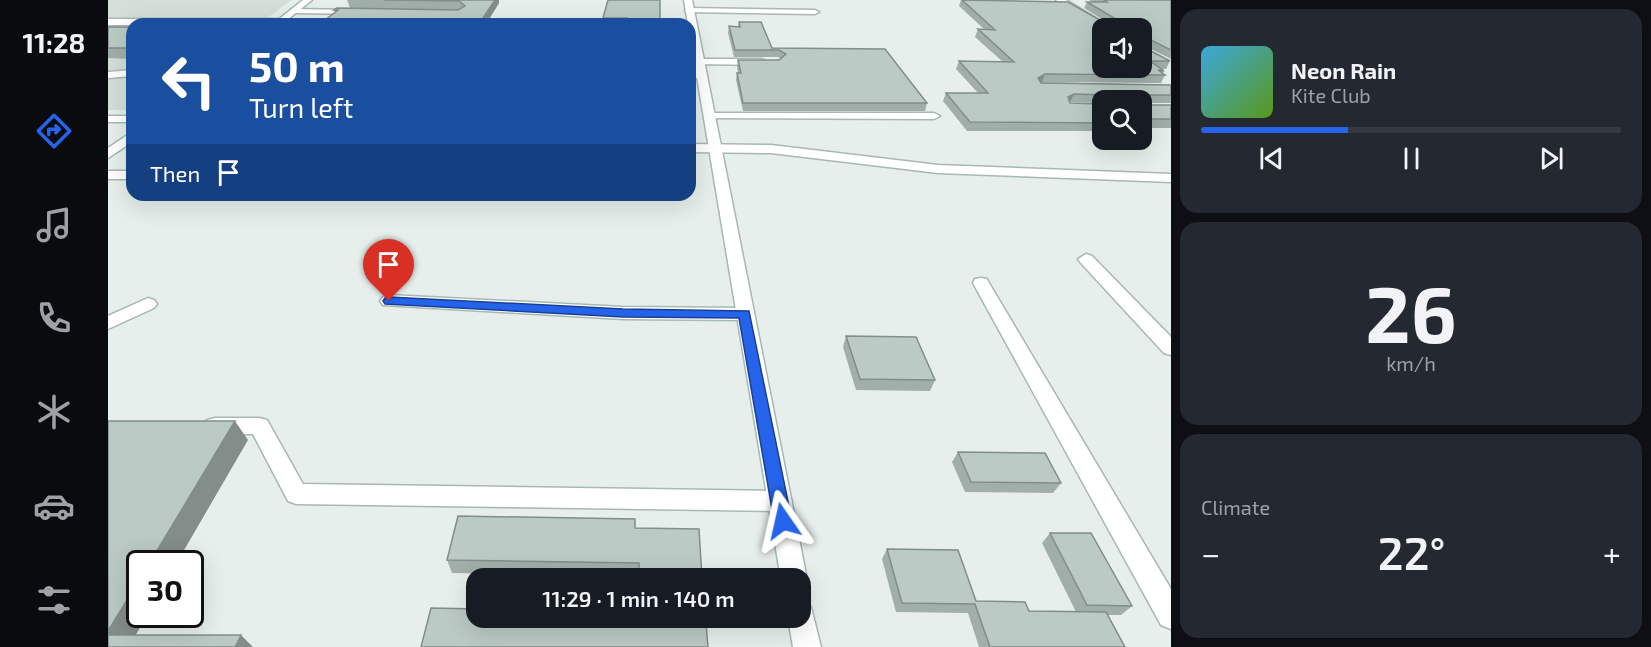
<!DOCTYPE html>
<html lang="en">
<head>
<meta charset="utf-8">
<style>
	body { margin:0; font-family:"Exo 2",sans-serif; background:#242831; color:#f1f3f6; height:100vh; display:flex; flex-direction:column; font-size:22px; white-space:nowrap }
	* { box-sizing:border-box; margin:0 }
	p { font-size:20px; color:#9ea1a6 }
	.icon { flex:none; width:33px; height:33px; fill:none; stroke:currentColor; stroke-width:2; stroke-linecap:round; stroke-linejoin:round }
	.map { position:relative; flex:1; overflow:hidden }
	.panel { display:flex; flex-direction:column; gap:9px; padding:9px; background:#0d0f14; width:480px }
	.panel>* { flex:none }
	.guide { position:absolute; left:18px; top:18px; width:570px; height:183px; border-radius:18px; box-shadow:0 6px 24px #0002; background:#1a4fa0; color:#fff; overflow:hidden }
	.fabs { position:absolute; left:984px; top:18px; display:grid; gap:12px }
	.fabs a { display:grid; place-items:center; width:60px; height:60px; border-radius:12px; background:#171b24; box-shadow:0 6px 24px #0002; font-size:30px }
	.speed { position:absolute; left:18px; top:550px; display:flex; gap:12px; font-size:30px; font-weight:700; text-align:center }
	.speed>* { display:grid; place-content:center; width:78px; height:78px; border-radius:50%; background:#171b24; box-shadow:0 6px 24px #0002; line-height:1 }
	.speed .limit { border:3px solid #111; border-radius:9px; background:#fff; color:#111 }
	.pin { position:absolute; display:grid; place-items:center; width:51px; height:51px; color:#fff; margin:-62px -26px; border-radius:50% 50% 50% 0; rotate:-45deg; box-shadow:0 0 6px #0007 }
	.pin .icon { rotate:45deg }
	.me { position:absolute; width:66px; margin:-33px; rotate:349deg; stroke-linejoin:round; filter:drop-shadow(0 0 4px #0008) }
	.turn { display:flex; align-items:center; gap:21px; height:126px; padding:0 24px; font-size:27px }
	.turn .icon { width:78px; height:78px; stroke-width:2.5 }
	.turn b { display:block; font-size:42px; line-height:51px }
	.then { display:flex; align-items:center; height:57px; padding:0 24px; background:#0003; gap:12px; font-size:22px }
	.big { font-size:45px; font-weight:600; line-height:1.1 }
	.panel .widget { flex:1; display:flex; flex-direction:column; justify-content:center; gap:9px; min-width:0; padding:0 21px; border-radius:18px; background:#242831 }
	.panel .dial { align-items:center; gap:0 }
	.dial b { font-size:78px; line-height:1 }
	.song { display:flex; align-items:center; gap:18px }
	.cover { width:72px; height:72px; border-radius:9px; background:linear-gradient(135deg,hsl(200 70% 55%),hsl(90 70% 35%)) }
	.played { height:6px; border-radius:3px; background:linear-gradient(90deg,#2563eb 35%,#363941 35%) }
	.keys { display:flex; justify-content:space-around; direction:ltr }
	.heat { display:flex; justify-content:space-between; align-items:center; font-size:33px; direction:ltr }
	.trip { position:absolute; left:358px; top:568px; width:345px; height:60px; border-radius:18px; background:#171b24; box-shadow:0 6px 24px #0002; font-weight:600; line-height:60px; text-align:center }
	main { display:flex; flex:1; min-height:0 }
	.tab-bar { display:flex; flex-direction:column; width:108px; justify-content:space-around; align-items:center; background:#090b0e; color:#9ea1a6 }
	.tab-bar .icon { width:42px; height:42px }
	.tab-bar .selected { color:#2563eb }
	.tab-bar b { font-size:27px; color:#f1f3f6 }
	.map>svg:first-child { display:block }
	.built { fill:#d4dfda }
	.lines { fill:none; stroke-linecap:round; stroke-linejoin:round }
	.service-casing { stroke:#a8b8b2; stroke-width:3 }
	.minor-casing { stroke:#a8b8b2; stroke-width:3 }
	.secondary-casing { stroke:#a4bbb3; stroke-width:3 }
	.service { fill:#fff; fill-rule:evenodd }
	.minor { fill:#fff; fill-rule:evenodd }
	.secondary { fill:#fff; fill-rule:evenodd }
	.wall { fill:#a1aea9 }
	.shaded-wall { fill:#838d89 }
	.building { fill:#bbcac4; stroke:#838d89; stroke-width:1.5; fill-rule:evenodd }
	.route { fill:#2563eb; stroke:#184099; stroke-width:1.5 }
</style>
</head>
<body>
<main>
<nav class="tab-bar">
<b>11:28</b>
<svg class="icon selected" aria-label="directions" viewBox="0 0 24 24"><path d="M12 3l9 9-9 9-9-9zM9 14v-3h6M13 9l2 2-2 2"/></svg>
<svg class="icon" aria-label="music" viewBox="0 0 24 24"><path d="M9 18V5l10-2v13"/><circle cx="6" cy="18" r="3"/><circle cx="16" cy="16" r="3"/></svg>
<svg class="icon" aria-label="phone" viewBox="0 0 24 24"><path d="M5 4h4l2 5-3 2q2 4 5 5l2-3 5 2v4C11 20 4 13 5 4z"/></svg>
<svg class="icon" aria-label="climate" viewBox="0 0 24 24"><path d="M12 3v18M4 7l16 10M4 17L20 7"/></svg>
<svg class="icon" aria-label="car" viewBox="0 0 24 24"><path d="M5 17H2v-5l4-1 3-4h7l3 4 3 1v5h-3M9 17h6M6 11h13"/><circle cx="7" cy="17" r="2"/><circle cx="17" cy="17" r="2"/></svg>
<svg class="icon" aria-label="filters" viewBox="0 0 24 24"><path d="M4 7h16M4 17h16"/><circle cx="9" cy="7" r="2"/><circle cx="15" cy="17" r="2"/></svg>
</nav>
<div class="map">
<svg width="1063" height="647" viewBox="0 0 1063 647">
	<rect width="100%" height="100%" fill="#e6efeb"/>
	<path class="built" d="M0 0H184L151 24H24V110H0Z"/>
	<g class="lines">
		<g class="service-casing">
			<path id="service" d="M581 8 707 10 711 12 707 14 578 12 577 10Z
				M183 9 251 10 255 12 251 14 186 13H183Z
				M0 19H172L176 22 174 24 0 25Z
				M590 59H654L659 62 654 65 587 64 585 62Z
				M24 70V76L0 78V72Z
				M582 72H593L598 75 593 78H582Z
				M600 113H826L832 116 826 119 596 118V114Z
				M0 116H24V122H0Z
				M582 144 663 145 830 165 1063 174V182L830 173 663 153 582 152Z
				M0 171H24V179H0Z
				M978 254 984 256 1063 337V355L1056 353 972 262 970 259Z
				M873 278 879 279 881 283 1063 589V629L1053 625 865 283 867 279Z
				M281 295 515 307 637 308 643 310 646 314 643 318 637 320 515 319 275 305 272 301 275 297Z
				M40 298 46 300 49 304 46 308 0 329V316Z
				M107 418H151L159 420 195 484 672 491 680 494 684 501 680 508 672 511 188 504 180 501 145 434H107L99 432 96 426 99 420Z"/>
		</g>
		<g class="minor-casing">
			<path id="minor" d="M576 0H584L699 579 693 589V579H673L582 35V24H580Z
				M948 0H958L1004 28H995Z
				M693 603 703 607 713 647H685L680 618H693Z"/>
		</g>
		<g class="secondary-casing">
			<path id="secondary" d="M195 0H204L174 24H165Z
				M24 132V142L0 158V148Z"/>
		</g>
		<use href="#service" class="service"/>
		<use href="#minor" class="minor"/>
		<use href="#secondary" class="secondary"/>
	</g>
	<path class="wall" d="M239 0H391V3L378 24 227 12 226 10 242 8Z
		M500 0 552 24 495 23V18Z
		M853 0H881L1000 23 976 8 979 2H985L981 0H1063V59L1037 46V48L1062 61 1058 69H1054L1056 71 1055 73 1057 75 1053 83 933 82 1063 85V103H1037L1039 105H1063V128H1034V100H994V103L961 102 962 103 994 104V131H859L835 101 838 93H870L848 69 851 61 895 62 867 37 870 29 877 30 851 6Z
		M631 22 664 48 777 49 819 103 817 111H635L628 80 629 73H630L629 67 630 60H671L673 59 670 57H626L620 33 621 26H630Z
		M0 27H24V59L0 58Z
		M738 336 827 380 822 391 748 390 735 347Z
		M850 452 953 483 945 493 857 492 844 462Z
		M527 528 591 529 594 579H531V576L344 573 339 560Z
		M942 533 1024 606 1013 615H1000L1017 647H871L860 613 788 612 774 559 779 549 868 601 921 611 968 612 934 543Z"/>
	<path class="shaded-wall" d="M387 0H391V3L378 24H371Z
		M937 74 934 82 927 86 930 78Z
		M966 94 962 102 956 105 960 97Z
		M127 421 140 440 68 564H41Z
		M32 579V615H39L21 647 0 637V631Z
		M133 635 145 647H127Z"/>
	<path class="building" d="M276 0H387L371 24H212L230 10H226L229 8 350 10 357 6 351 1Z
		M500 0H552V24H519V18H495Z
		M854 0 960 2 997 23H1007L1008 19 979 2H999L996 0H1063V50L1037 37V48L1062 61H1042L1056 71 1050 70 1057 75 937 74 930 78 933 83 1063 85V95H1037L1036 103 1039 105H1063V119H1034V100H1000V97L998 95 966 94 960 97 962 103 994 104V123L862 122 838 93H880L851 61 906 62 870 29 887 30ZM994 28H1034V68H994Z
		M631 22H653L664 48 777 49 819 103H635L629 73H633L630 60H671L678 54 671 50H627L621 26 632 27Z
		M0 27H24V48H0Z
		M738 336 808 337 827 380 752 379Z
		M0 421H127L41 564H32V579L0 631Z
		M850 452 937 453 953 483 863 482Z
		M350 516 527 519V528L591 529 594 578 531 577V563L339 560Z
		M942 533H983L1024 606 979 605Z
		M779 549 850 550 868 601 917 602 921 611 998 612 1017 647H882L867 604 794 603Z
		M323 608 369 609V618H467V620L598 623 600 647H313Z
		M0 635H133L127 647H0Z"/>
	<path class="route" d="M281 297 515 309 641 311 684 521 682 527 675 529 669 527 666 521 631 318 515 317 277 304 275 301 277 298Z"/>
</svg>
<div class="fabs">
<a><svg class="icon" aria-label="sound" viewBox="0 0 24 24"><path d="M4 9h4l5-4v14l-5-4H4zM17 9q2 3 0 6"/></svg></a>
<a><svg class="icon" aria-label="search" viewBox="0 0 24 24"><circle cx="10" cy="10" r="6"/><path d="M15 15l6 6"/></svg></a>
</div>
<div class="speed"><div class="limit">30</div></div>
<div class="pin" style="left:281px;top:301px;background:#d93025"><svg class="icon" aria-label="arrive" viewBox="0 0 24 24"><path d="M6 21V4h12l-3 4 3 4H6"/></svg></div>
<svg class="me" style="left:675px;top:521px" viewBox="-20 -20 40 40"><path d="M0-17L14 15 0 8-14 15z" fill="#2563eb" stroke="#fff" stroke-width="4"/></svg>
<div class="trip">11:29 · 1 min · 140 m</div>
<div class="guide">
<div class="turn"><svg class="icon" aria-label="left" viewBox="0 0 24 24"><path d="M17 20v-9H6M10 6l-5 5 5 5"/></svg><div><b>50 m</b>Turn left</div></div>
<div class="then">Then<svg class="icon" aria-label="arrive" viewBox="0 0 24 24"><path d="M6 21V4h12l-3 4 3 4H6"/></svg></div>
</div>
</div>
<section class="panel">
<div class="widget">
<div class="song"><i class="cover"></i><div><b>Neon Rain</b><p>Kite Club</p></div></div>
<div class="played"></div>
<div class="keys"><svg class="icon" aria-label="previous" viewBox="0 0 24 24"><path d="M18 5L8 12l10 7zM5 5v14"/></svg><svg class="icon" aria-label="pause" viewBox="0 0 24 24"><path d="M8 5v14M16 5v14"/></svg><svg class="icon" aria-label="next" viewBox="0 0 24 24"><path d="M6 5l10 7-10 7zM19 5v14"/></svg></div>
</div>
<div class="widget dial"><b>26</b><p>km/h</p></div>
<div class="widget"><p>Climate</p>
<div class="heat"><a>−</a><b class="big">22°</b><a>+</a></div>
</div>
</section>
</main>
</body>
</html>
